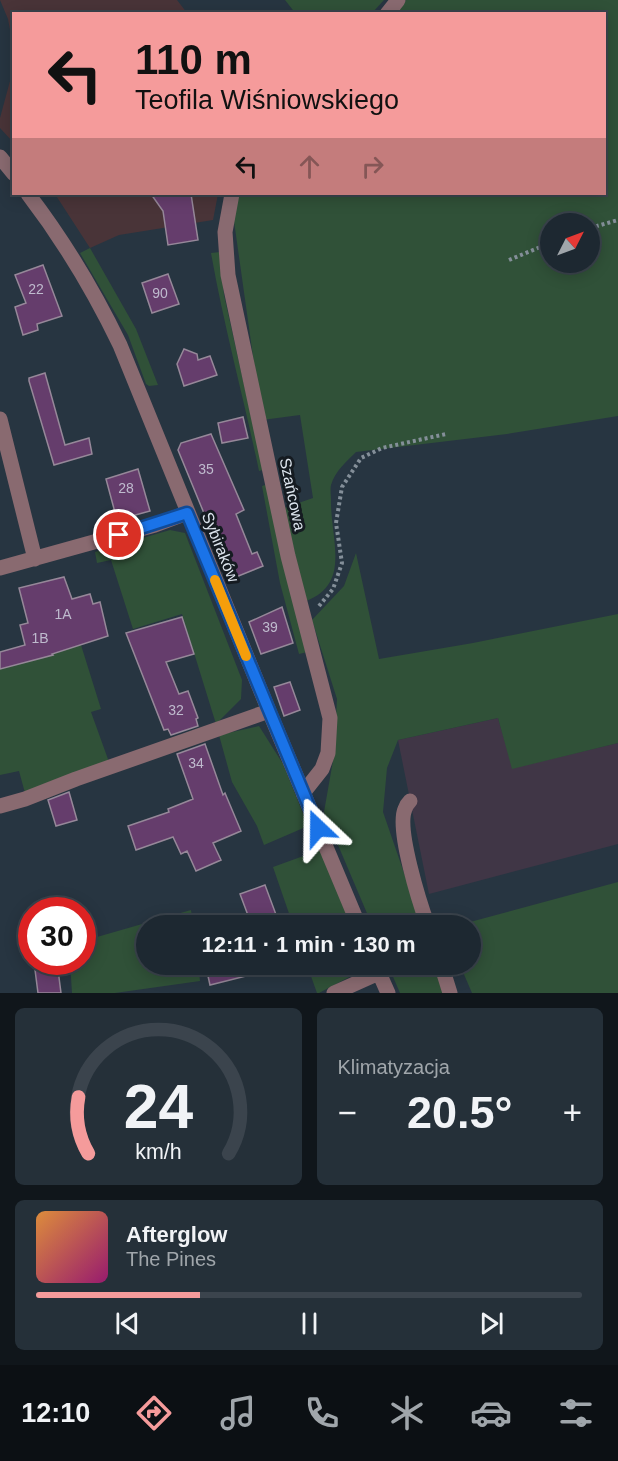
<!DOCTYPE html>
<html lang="pl">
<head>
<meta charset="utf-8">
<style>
	body { margin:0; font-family:Arial,sans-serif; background:#253039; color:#f1f3f6; height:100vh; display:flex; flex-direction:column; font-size:22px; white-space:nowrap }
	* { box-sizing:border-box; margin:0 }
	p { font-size:20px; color:#a0a6ab }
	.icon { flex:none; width:33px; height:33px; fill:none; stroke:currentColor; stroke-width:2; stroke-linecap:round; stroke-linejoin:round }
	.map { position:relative; height:993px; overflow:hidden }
	.sheet { display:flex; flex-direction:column; gap:15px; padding:15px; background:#10161b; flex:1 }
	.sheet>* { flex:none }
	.hud { position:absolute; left:12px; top:12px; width:594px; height:183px; border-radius:0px; box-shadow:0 3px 15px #0003,0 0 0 2px #3b444d; background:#f59b9b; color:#111; overflow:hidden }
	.needle { width:39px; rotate:48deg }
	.buttons { position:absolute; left:540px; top:213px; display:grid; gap:12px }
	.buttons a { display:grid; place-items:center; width:60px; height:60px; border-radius:50%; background:#1d2831; box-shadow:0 3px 15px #0003,0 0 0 2px #3b444d; font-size:30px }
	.speed { position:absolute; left:18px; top:897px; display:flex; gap:12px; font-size:30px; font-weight:700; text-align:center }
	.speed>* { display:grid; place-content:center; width:78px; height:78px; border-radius:50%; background:#1d2831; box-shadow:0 3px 15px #0003,0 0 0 2px #3b444d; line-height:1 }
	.speed .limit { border:9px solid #d22; background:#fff; color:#111 }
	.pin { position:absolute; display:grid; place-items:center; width:51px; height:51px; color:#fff; margin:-26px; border:3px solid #fff; border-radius:50%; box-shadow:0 2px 6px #0007 }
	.me { position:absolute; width:66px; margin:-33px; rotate:337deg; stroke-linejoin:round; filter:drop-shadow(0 0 4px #0008) }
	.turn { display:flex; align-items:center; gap:21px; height:126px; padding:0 24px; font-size:27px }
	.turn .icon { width:78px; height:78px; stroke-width:2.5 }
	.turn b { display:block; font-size:42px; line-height:51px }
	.lanes { display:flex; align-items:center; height:57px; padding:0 24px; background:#0003; justify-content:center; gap:30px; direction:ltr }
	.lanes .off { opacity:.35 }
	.big { font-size:45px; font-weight:700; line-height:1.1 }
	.sheet .widget { flex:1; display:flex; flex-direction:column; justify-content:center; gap:9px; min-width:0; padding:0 21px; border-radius:9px; background:#253039 }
	.sheet .dial { align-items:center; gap:0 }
	.dial svg { height:156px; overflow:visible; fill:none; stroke:#3b444d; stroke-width:7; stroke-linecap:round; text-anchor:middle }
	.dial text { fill:#f1f3f6; stroke:none }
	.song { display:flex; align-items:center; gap:18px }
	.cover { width:72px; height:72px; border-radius:9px; background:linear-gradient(135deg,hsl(30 70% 55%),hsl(320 70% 35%)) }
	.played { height:6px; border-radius:3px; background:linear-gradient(90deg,#f59b9b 30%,#3b444d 30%) }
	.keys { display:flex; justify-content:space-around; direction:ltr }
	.heat { display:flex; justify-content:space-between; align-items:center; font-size:33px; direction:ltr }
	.sheet .tiles { flex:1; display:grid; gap:15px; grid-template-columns:1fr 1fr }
	.widget:last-child { grid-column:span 2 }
	.trip { position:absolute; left:136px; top:915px; width:345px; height:60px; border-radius:30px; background:#1d2831; box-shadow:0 3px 15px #0003,0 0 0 2px #3b444d; font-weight:700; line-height:60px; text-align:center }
	.tab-bar { display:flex; height:96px; justify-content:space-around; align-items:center; background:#0c1014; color:#a0a6ab }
	.tab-bar .icon { width:42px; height:42px }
	.tab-bar .active { color:#f59b9b }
	.tab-bar b { font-size:27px; color:#f1f3f6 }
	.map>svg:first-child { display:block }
	.commercial { fill:#493438 }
	.industrial { fill:#403646 }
	.green { fill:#305138; fill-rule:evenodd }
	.building { fill:#653d6c; stroke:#968899; stroke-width:1.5 }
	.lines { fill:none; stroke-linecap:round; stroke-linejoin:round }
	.path { stroke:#848f99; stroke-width:4; stroke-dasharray:3 3; stroke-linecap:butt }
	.minor { stroke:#896a70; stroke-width:15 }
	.route-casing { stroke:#114b97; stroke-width:15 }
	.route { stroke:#1a73e8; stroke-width:10 }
	.slow { stroke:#f59e0b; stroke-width:10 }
	.labels { text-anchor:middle; stroke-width:6; stroke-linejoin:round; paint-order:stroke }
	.number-label { font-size:14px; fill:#bfbbce }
	.street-label { font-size:16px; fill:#dde5ee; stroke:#151b21 }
</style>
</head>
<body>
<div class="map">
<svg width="618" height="993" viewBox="0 0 618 993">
	<rect width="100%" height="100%" fill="#273541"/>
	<path class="commercial" d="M0 0H177L187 13 14 14 13 46 8 19Z
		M13 70 14 142H13L0 128V118Z
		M55 194H218L213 220 119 235 90 248Z"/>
	<path class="industrial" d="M498 718 513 768 618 743V844L429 894 398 740Z"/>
	<path class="green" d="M285 0H384L372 13 296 14Z
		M406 0H618V416L507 434 356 452C347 461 335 471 331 485 330 489 331 495 331 499 330 538 352 584 306 601L284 508 313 498 300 415 262 420 233 214 237 194H604V14L394 13ZM550 224H590V262H550Z
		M90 248 136 329 158 385 149 386 146 384 128 335 80 253Z
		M220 252 224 295 263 470 259 471C244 399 224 327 211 253Z
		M268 484 307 652 299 654 280 583 262 486Z
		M170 530 185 533 242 680 241 699 216 724 182 614 133 629 111 560 97 563 95 552Z
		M356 553 379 659 473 643 618 614V743L512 769 498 718 398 740 387 768 383 812 422 925H372L324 812 334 755 337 699 312 620 344 586Z
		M81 645 101 709 91 712 109 762 25 793 19 771 0 775V669Z
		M259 726 283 764 308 826 264 845 257 826 232 782 219 735Z
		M320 850 352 925H293L273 867Z
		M618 882V993H472L460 965 471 964V926L459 925Z
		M191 910 193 925 147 926V964L198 965 200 981 115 993H72L70 962H82L83 941Z
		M307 965H363L353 975 319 993H317Z
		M388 965H434L443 993H400Z"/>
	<path class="building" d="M151 194H191L198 240 168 245 163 211Z
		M43 265 62 316 37 324 38 330 23 335 15 307 26 303 15 275Z
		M168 274 179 304 152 313 142 283Z
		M184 349 197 354 198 360 210 356 217 375 184 386 177 364Z
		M45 373 65 445 89 438 92 454 54 465 29 381V378Z
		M243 417 248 438 222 443 218 423Z
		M211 434 244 510 236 514 252 554 257 552 263 566 231 579 178 450 181 443Z
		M138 469 150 511 117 520 106 479Z
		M64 577 72 599 90 594 93 604 100 602 108 636 52 654 53 655 0 669V652L25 645 20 625 28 623 19 588Z
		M282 607 293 643 261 654 249 622Z
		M182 617 194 654 166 662 179 694 188 691 198 718 196 719 198 726 171 735 168 729 164 730 126 633Z
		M290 682 300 710 284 716 274 687Z
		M205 744 223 795 225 793 241 831 213 843 221 860 196 871 187 851 181 854 173 837 136 850 128 826 169 812 168 809 193 799 177 754Z
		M69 792 77 820 56 826 48 800Z
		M265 885 278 920 264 926H252L240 894Z
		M34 962H57L61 993H38Z
		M218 964H270V970L210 985 206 967Z"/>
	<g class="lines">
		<path class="path" d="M590 228 618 220
			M509 260 550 243
			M319 606 333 589 342 563 336 523 342 487 361 458 382 448 446 434"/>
		<path class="minor" d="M387 14 398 0
			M0 157 14 174
			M28 194C64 241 94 291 120 345L269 711 359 926
			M232 194 225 232 228 275 288 556 330 718 328 753 322 769 303 793
			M0 419 35 559
			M0 568 155 525 187 513
			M410 801C408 803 406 806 405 809 396 829 420 904 428 926
			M0 806 25 799 76 779 269 711
			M441 964 450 993
			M376 966 388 993
			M334 993 379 973"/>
	</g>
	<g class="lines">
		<g class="route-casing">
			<path id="route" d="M119 535 187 513 318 828"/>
		</g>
		<use href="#route" class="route"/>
		<path class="slow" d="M215 580 246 656"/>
	</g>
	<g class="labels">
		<g class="number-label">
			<text x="36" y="294">22</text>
			<text x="160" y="298">90</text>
			<text x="206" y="474">35</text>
			<text x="126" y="493">28</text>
			<text x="63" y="619">1A</text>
			<text x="270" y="632">39</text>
			<text x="40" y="643">1B</text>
			<text x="176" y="715">32</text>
			<text x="196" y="768">34</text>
		</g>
		<g class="street-label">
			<text transform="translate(293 494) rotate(78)" y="6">Szańcowa</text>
			<text transform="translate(221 547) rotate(68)" y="6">Sybiraków</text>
		</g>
	</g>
</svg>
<div class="buttons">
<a><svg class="needle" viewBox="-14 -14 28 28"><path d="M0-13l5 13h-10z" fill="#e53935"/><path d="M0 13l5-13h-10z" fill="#a0a6ab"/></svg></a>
</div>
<div class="speed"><div class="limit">30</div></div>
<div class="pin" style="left:119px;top:535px;background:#d93025"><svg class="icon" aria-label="arrive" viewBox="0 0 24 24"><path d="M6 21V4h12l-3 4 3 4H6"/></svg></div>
<svg class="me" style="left:318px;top:828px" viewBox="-20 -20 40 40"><path d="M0-17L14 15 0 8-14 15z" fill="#1a73e8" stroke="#fff" stroke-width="4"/></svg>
<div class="trip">12:11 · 1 min · 130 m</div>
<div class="hud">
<div class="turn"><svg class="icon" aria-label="left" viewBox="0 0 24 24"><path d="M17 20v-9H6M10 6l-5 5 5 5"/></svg><div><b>110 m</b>Teofila Wiśniowskiego</div></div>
<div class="lanes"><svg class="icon" aria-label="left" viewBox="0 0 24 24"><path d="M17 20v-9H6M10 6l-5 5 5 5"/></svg><svg class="icon off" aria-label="ahead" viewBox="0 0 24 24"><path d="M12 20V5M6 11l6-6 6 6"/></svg><svg class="icon off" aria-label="right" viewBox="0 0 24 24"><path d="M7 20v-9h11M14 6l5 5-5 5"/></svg></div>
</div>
</div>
<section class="sheet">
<div class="tiles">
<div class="widget dial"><svg viewBox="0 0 100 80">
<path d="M14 69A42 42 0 1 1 86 69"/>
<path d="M14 69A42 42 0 0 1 9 40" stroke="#f59b9b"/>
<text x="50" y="56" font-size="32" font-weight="700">24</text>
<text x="50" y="72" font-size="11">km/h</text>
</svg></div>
<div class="widget"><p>Klimatyzacja</p>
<div class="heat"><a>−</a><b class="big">20.5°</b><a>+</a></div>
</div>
<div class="widget">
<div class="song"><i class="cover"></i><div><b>Afterglow</b><p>The Pines</p></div></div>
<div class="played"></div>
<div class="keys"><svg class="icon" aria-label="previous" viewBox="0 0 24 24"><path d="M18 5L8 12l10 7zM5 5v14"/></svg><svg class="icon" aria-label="pause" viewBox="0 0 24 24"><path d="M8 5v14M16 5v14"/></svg><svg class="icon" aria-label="next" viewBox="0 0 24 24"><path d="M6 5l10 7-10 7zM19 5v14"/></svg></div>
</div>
</div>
</section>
<nav class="tab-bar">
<b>12:10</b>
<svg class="icon active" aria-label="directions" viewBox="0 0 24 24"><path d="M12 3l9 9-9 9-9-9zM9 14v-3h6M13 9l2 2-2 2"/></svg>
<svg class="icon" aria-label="music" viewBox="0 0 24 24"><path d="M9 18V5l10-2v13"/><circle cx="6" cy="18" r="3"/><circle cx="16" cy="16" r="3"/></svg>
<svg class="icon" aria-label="phone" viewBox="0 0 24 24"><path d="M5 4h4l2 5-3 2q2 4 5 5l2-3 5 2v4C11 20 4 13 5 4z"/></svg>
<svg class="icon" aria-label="climate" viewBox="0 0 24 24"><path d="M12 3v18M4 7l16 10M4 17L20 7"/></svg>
<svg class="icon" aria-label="car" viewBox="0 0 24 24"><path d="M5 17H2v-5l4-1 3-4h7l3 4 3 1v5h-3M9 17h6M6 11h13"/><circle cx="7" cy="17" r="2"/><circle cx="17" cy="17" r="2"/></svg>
<svg class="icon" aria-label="filters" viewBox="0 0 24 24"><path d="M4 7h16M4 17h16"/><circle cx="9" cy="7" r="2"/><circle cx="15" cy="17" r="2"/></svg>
</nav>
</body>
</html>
